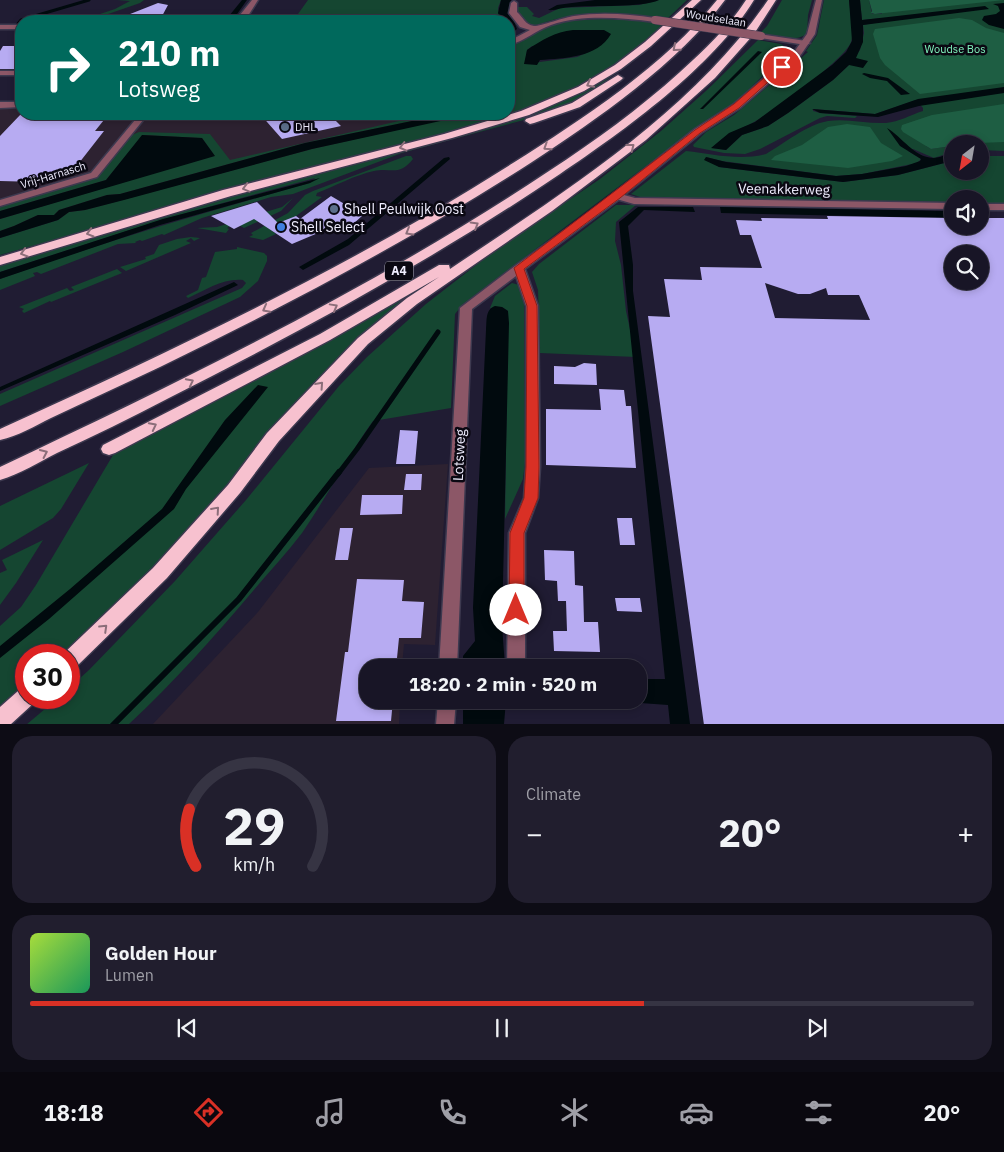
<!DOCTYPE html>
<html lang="en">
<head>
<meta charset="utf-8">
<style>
	body { margin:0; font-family:"IBM Plex Sans",sans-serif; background:#211e2e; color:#f1f3f6; height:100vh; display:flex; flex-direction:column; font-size:19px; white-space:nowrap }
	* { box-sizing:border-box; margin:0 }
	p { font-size:16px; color:#9f9fa7 }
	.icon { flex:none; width:28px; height:28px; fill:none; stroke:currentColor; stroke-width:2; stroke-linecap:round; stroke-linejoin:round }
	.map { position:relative; height:724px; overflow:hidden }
	.sheet { display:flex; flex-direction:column; gap:12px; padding:12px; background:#0d0c15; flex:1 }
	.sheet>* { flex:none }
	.guide { position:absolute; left:15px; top:15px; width:500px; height:105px; border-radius:20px; box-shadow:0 2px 8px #0003,0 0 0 1px #363443; background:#00695c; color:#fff; overflow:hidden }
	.needle { width:32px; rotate:211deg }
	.buttons { position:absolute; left:944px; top:135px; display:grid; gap:10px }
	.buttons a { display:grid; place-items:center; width:45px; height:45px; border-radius:50%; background:#181526; box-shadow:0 2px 8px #0003,0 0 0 1px #363443; font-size:25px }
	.speed { position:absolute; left:15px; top:644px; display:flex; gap:10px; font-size:25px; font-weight:700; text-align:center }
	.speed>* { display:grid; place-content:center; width:65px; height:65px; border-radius:50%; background:#181526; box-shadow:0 2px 8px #0003,0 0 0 1px #363443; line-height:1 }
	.speed .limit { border:8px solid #d22; background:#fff; color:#111 }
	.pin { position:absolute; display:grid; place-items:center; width:42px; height:42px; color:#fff; margin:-21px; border:2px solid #fff; border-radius:50%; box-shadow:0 1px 5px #0007 }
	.me { position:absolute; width:55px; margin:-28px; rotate:0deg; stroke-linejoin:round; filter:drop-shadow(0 0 4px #0008) }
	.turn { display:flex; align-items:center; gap:18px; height:105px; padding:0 20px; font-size:22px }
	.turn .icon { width:65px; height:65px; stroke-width:2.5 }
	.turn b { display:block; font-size:35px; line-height:42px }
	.big { font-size:38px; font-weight:700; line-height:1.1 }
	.sheet .card { flex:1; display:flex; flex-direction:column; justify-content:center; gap:8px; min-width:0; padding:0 18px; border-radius:20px; background:#211e2e }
	.sheet .dial { align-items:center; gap:0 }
	.dial svg { height:130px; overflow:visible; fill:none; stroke:#363443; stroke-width:7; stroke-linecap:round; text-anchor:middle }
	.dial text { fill:#f1f3f6; stroke:none }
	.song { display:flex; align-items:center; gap:15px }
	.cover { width:60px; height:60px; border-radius:8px; background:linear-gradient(135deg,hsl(80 70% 55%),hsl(150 70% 35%)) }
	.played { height:5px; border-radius:2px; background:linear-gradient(90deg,#d93025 65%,#363443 65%) }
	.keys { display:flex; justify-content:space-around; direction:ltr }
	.heat { display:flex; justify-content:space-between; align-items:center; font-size:28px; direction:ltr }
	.sheet .tiles { flex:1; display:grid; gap:12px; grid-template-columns:1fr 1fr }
	.card:last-child { grid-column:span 2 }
	.trip { position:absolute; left:359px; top:659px; width:288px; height:50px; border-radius:20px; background:#181526; box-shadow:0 2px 8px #0003,0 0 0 1px #363443; font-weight:700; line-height:50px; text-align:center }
	.tabs { display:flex; height:80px; justify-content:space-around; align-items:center; background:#0a080f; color:#9f9fa7 }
	.tabs .icon { width:35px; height:35px }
	.tabs .current { color:#d93025 }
	.tabs b { font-size:22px; color:#f1f3f6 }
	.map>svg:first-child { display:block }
	.industrial { fill:#2d2231 }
	.green { fill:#154631; fill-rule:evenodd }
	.forest { fill:#1e5e43 }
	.water { fill:#010a0e }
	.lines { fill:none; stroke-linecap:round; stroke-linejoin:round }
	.stream-far2 { stroke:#010a0e; stroke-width:3 }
	.stream-far1 { stroke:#010a0e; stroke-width:5 }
	.stream { stroke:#010a0e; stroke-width:6 }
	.building { fill:#b7abf2; fill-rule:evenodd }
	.minor-casing { stroke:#3d394f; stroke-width:3 }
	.tertiary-casing { stroke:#3d394f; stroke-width:3 }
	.motorway-casing { stroke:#3d394f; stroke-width:3 }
	.minor { fill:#8c5767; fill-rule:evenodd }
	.tertiary { fill:#8c5767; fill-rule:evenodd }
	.motorway { fill:#f7c1cf; fill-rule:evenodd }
	.minor-bridge-casing { stroke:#3d394f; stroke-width:9; stroke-linecap:butt }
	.minor-bridge { stroke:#8c5767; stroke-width:8 }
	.oneway { stroke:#8c6e7a }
	.route { fill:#d93025; stroke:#8d1f18 }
	.service-dot { fill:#5c6f8a; stroke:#0a0812; stroke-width:2 }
	.shop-dot { fill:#3f7fe0; stroke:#0a0812; stroke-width:2 }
	.labels { text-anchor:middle; stroke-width:5; stroke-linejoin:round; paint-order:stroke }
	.far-street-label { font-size:11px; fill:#efedfe; stroke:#0a0812 }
	.far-park-label { font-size:11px; fill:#81f3bd; stroke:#0a0812 }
	.far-poi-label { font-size:11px; fill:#efedfe; stroke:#0a0812; text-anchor:start }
	.shield { fill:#0a0812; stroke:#aaa8b7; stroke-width:1 }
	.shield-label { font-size:12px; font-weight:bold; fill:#efedfe }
	.street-label { font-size:14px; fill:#efedfe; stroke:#0a0812 }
	.poi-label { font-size:14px; fill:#efedfe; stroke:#0a0812; text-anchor:start }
</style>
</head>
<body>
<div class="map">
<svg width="1004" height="725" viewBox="0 0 1004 725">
	<rect width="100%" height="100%" fill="#201c33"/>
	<path class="industrial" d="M0 101 21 102V114H453L0 233Z
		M448 464 435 645 404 644 402 667 368 668V700H400L399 724 152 725 258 612 369 468Z"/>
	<path class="green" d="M117 0H144L140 3 88 21 82 20 115 9 130 1Z
		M308 0H501L498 8 500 19 486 21H399L417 19 419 16 298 14Z
		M659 0H687L668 18 630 15 589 14 556 19 530 27 515 13 517 7H527L534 14 532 16 539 18 560 8 639 5Z
		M782 0H812L808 15 807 34C794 43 774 36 759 34L767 26Z
		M824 0H849C850 12 855 31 851 42 845 59 772 113 754 122 739 130 724 135 712 148L726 150 742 135 768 126 788 113 833 80 849 65 860 50 864 33 863 25 885 21 883 18 862 20 860 0H869L872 14H882L877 0H1004V141L997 142H1004V151L980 150V144L926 146 931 149 952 146V152L934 158 913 149 908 151 921 159 917 163 862 174 836 176 722 161 706 157 719 167 843 182 898 175 952 161V171H980V156H1004V204H980V199H952V203L643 198 631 194 686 151C712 154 740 161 766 154 785 143 806 125 828 121 847 118 867 124 886 123 899 122 910 115 923 111V108L916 100 875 114 813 109V111L820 113 857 116 855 118 827 116 820 118 760 149 745 154 724 153 694 147 693 145 706 132 734 115 808 52 806 51 817 35Z
		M603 19 632 20 668 25 613 69 556 100 463 130 332 162 0 255V238L58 220 69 212 85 210 312 149 467 114H509V45C522 44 528 34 540 29 558 20 583 20 603 19ZM532 46 593 50 577 57 525 64 527 50Z
		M758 40 781 44 789 50 732 106 699 126 463 304 455 314 451 408 373 421C347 457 327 497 302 533 287 553 269 572 253 591 214 637 173 683 129 724L26 725 58 698H69V688L89 670 175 581 246 500 339 386 367 357 426 304 498 248 600 179 661 131 707 90Z
		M615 73 596 89 557 111 402 153 293 194 271 197 202 218 164 235 162 234 142 241 140 240 135 242 136 243 118 244 41 274 37 272 33 273 35 276 0 290V279C102 242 206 212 310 183L315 178 164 219 0 272V263L160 215 525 116 582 91Z
		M429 114H446L305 143 120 194 107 195 59 210 54 215H38L14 226 0 231V219L214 155 202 138 143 135 106 180 0 211V206L93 178 100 174 132 135 139 132 210 134 230 160Z
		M406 156H411L413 159C399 177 391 167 374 171 355 175 335 186 317 193L316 196 322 197 296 216 268 228 276 234 263 240 249 237 253 235 251 233 288 213 305 195 313 191Z
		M293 198 281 211 244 228 235 223 227 228 229 229 226 233 197 228 217 227 282 207Z
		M616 205H636L616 222 615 241 621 265 626 311 636 357 540 353 538 290 532 272 539 264Z
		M191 237 200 238 194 241 191 238 186 241 191 243 126 271 120 267 146 259 145 257 154 254 159 245 177 239Z
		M237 247 264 253 267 256V261L258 281 240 297 123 352 0 406V394L242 288 246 283 243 280C223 278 206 290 188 298L186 296 198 290 202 278 206 277 215 252 237 249Z
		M117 269 122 273 51 302 50 301 24 313 22 311 24 309 19 307 67 288 70 291 74 290 71 287Z
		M512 283 519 285 524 297 525 462 523 479 505 519 508 311 502 307 490 308 495 296Z
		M408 294 238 475 100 627 68 655H26V691L0 713V626L21 607 36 585 116 450Z
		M89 463 61 509 53 518 0 550V506Z
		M43 540 16 583 0 605V573L7 570 2 560Z"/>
	<path class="forest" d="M869 0H1004L875 14 871 13 872 11Z
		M959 18 972 20 986 28 1004 33V83L920 94 885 65 880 58 873 34 875 29Z
		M1004 104V142L952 144V146L931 149 903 132 901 129 902 125 932 115Z
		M847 124 870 127 881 143 903 156 892 161 848 168 771 160 775 156 802 145 828 127Z"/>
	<path class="water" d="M242 0H247L235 17 253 19 262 16 270 17 268 21 218 19 152 21 153 19 229 16Z
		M501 0H511L510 11 517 29 509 36V21H501L498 13Z
		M595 0H659C642 8 593 5 571 7 563 7 555 11 548 10L557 5Z
		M849 0H860L862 20 985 6 989 9 863 25V42L856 58 868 61 863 68 849 65 833 80 788 113 768 126 742 135 726 150 711 148 729 133 755 122 832 65 846 52 852 41Z
		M1004 3V29L989 25 982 20 984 16 996 14 1000 11 998 6 993 4Z
		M573 30H604L611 34C597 58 565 58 540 60L537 65 524 64 527 50C542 40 555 32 573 30Z
		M758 51 762 52 703 109H700Z
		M864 73 888 78 910 94 901 95 887 81 870 78 862 74Z
		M1004 87V93L919 106 878 117 820 113 812 109 875 114 918 99Z
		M158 114H214L210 119 155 118Z
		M446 114 468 115 312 149 124 200 85 210 69 212 58 220 0 238V231L14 226 38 215H54L59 210 107 195 120 194 305 143Z
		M887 128C902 137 914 157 933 158 940 158 947 154 952 152V161L898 175 843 182 719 167 704 160 706 157 726 162 836 176 862 174 906 166 920 161 921 159 900 146Z
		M142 135 202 138 215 156 0 219V211L106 180Z
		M449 157 450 159 349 245 303 270 299 267 348 239 444 158Z
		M320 178 310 183 160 225 0 279V272L163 219Z
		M638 207H693L695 212 644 210 628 226 633 265V291L690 724H670L668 705 613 701 638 700V679H665L619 222Z
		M720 207 952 211V218L721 213Z
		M234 282 238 285 175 315 0 391V387Z
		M495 306 502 307 508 311 509 323 502 625 505 667H463V656L475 641 473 608 486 330C487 320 485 310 495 306Z
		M258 385 268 387 186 489 174 509 49 619 0 658V646L70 589 162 509 225 420Z
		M463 700H506L504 724H463Z"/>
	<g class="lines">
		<path class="stream-far2" d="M17 25 21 20 89 0"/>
		<path class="stream-far1" d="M338 474 357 449 438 332"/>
		<path class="stream" d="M113 725 239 599 339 472"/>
	</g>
	<path class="building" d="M158 3 168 5 161 18 121 19 120 18Z
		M3 46H21V64L17 69H0V51Z
		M21 114H50L108 115 95 131H104L72 172 51 176 38 182 0 181V136Z
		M260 114H329L341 126 282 139Z
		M331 196 363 215 351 226 344 222 292 244 254 219 234 229 211 216 257 202 278 223 296 216 300 219Z
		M827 216 952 218V226H980V218H1004V725H704L648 316 670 317 664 279 702 280 700 267 762 268 751 235H740L736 220 762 221 761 218 828 219ZM952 254H980V281H952ZM765 283 798 294H810L826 288 828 295H859L870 320 775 318Z
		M584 363 596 364 597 385 554 384V366L575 367Z
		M599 389 624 390 626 406H631L636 468 546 465V409L601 410Z
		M400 430 418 431 415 464H396Z
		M406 474H422L421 490H404Z
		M362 495H403L402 514 360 515Z
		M617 518H632L635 545H620Z
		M340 528H353L348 560H335Z
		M544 550 574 551 575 585 583 586 584 622H598L600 652 554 651 553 631H567L566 601H558L557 581 545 580Z
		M357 579 404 580 402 601 424 602 421 638H399L396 668H368V700H393L391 721H336L345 652H348Z
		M615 598H640L642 612 617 611Z"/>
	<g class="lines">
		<g class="minor-casing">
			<path id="minor" d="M252 0H258L246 19 240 21H165L169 19H233L240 15Z
				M514 1 517 3V12C523 17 525 25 534 26 537 27 566 17 574 16 601 12 628 14 655 18L659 20 655 22C621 18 584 14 551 25 536 30 525 41 509 45V41L530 30 520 27 509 13 511 3Z
				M0 25H21V29H0Z
				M758 34 806 41 810 43 806 45 761 38H758Z
				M0 71H21V75H0Z
				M0 102H21V107L0 108Z
				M140 114H148L97 177 0 206V200L91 173Z
				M617 193 622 196 621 198 525 269 538 306 540 467 538 498 525 533V668H507L509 533 524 498 526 467V306L516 276 472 309 457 668H439L460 308 515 266Z
				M438 700H456L454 725H436Z"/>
		</g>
		<g class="tertiary-casing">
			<path id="tertiary" d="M816 0H822L815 34 800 56 740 108 701 133 624 195 635 198 952 203V209L634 204 613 198V194L695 129 734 104 794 52 807 34Z
				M980 204H1004V210H980Z"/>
		</g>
		<g class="motorway-casing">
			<path id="motorway" d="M692 0H701L651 46 621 69 584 91 529 115 452 138 231 196 0 265V257L223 190 444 134 521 111 578 87 615 65 645 42Z
				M717 0H725C680 62 596 120 532 162 412 239 288 305 160 367 124 384 87 401 51 418 35 426 18 436 0 440V429C176 349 350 267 513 163 583 119 665 65 717 0Z
				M746 0H754C713 67 625 130 560 174 434 259 302 331 167 399 131 418 94 436 57 453 39 462 20 474 0 480V467C188 378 375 287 549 171 595 141 639 109 680 72 704 50 728 28 746 0Z
				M768 0H776L754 34 715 78 646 140 552 211 417 304 368 344 279 441 240 493 167 578 76 667 69 669V655H62L153 568 228 485 267 433 358 338 407 298 439 277 330 340 115 453 109 455 103 453 101 449 103 445 320 334 439 265H449L450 269C561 194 692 113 768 0Z
				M618 75 623 78 621 80 580 107 534 123 530 124 525 121 526 119 572 103Z
				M26 688V698H36L34 703 10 725H0V707L18 691Z"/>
		</g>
		<use href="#minor" class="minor"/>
		<use href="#tertiary" class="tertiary"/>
		<use href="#motorway" class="motorway"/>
		<g class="minor-bridge-casing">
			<path id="minor-bridge" d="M655 20 761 36"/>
		</g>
		<use href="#minor-bridge" class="minor-bridge"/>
	</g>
	<defs><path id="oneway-chevron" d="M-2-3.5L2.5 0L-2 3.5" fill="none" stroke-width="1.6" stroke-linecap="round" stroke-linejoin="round" transform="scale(1.25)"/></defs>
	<g class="oneway">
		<use href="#oneway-chevron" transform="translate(676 48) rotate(139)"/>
		<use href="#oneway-chevron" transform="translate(590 84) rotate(152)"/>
		<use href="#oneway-chevron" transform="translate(403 147) rotate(166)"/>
		<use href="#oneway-chevron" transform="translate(547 147) rotate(147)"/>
		<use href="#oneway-chevron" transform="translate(631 147) rotate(-38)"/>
		<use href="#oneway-chevron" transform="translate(246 188) rotate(165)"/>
		<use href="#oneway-chevron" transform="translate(475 225) rotate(-31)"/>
		<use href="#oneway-chevron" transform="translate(409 232) rotate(150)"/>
		<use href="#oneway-chevron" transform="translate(90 233) rotate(164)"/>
		<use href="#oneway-chevron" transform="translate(24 253) rotate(163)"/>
		<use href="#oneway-chevron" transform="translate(334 307) rotate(-29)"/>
		<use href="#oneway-chevron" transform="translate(266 309) rotate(152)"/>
		<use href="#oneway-chevron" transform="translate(190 382) rotate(-27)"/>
		<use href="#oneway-chevron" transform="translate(320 385) rotate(-48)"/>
		<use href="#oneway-chevron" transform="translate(153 426) rotate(-27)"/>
		<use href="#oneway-chevron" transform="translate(44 453) rotate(-25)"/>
		<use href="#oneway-chevron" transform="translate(216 510) rotate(-49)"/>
		<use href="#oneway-chevron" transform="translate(104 628) rotate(-44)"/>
	</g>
	<path class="route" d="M779 65 785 67 739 108 700 133 620 198 524 269 537 306 539 467 538 498 524 533V610L522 614 516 616 511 614 509 610 510 533 524 498 526 467 527 306 514 268 695 130 734 104Z"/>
	<g class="service-dot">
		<circle cx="285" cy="127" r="5"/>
		<circle cx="334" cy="209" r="5"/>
	</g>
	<circle class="shop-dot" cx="281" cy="227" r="5"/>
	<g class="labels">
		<g class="far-street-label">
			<text transform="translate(716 18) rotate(9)" y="4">Woudselaan</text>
			<text transform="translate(53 175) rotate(-17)" y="4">Vrij-Harnasch</text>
		</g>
		<g class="far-park-label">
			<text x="955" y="53">Woudse Bos</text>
		</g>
		<g class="far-poi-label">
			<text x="295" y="131">DHL</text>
		</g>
		<rect class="shield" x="385" y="261.5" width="28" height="19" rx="4"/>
		<g class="shield-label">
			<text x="399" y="275">A4</text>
		</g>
		<g class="street-label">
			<text transform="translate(784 189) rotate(1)" y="5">Veenakkerweg</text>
			<text transform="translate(459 455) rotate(-87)" y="5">Lotsweg</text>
		</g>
		<g class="poi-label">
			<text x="344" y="214">Shell Peulwijk Oost</text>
			<text x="291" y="232">Shell Select</text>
		</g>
	</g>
</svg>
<div class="buttons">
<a><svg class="needle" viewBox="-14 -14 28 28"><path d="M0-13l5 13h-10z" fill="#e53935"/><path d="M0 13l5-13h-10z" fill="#9f9fa7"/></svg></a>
<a><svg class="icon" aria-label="sound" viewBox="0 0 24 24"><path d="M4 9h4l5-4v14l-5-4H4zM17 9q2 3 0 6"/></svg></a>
<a><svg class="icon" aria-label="search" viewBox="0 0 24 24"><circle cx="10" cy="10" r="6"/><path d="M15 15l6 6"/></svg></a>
</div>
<div class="speed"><div class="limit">30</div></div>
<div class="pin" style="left:782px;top:67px;background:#d93025"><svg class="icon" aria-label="arrive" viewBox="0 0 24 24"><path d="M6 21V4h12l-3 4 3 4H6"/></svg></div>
<svg class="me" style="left:516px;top:610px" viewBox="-20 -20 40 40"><circle r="19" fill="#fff"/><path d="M0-13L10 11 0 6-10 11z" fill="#d93025"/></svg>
<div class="trip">18:20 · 2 min · 520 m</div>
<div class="guide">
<div class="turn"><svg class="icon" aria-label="right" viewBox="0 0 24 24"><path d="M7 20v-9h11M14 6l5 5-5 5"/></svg><div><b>210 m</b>Lotsweg</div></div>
</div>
</div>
<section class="sheet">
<div class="tiles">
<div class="card dial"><svg viewBox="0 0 100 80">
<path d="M14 69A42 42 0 1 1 86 69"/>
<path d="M14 69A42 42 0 0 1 10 34" stroke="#d93025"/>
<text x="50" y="56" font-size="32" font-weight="700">29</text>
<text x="50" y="72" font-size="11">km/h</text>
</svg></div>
<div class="card"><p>Climate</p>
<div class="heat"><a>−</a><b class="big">20°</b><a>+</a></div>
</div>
<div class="card">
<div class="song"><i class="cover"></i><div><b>Golden Hour</b><p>Lumen</p></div></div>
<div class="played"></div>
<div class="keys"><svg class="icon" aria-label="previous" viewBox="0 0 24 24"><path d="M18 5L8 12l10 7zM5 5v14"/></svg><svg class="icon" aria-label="pause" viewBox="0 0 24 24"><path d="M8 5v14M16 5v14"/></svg><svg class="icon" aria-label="next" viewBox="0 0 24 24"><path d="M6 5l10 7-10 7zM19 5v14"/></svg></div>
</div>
</div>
</section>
<nav class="tabs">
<b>18:18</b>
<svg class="icon current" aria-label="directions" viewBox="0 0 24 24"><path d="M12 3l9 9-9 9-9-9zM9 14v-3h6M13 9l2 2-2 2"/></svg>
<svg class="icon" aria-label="music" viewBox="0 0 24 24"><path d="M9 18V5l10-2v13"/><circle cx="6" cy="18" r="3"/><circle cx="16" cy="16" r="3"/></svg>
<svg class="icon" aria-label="phone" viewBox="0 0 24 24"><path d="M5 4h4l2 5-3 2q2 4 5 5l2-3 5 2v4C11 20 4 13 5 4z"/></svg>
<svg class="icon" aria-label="climate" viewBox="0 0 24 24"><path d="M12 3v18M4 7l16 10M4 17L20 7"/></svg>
<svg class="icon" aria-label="car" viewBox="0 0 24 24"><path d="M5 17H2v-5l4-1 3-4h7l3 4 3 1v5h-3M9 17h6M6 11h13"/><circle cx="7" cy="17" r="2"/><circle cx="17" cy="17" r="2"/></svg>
<svg class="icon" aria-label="filters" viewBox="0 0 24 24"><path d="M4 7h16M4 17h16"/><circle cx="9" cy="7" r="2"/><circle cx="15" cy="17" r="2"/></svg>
<b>20°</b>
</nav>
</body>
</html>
